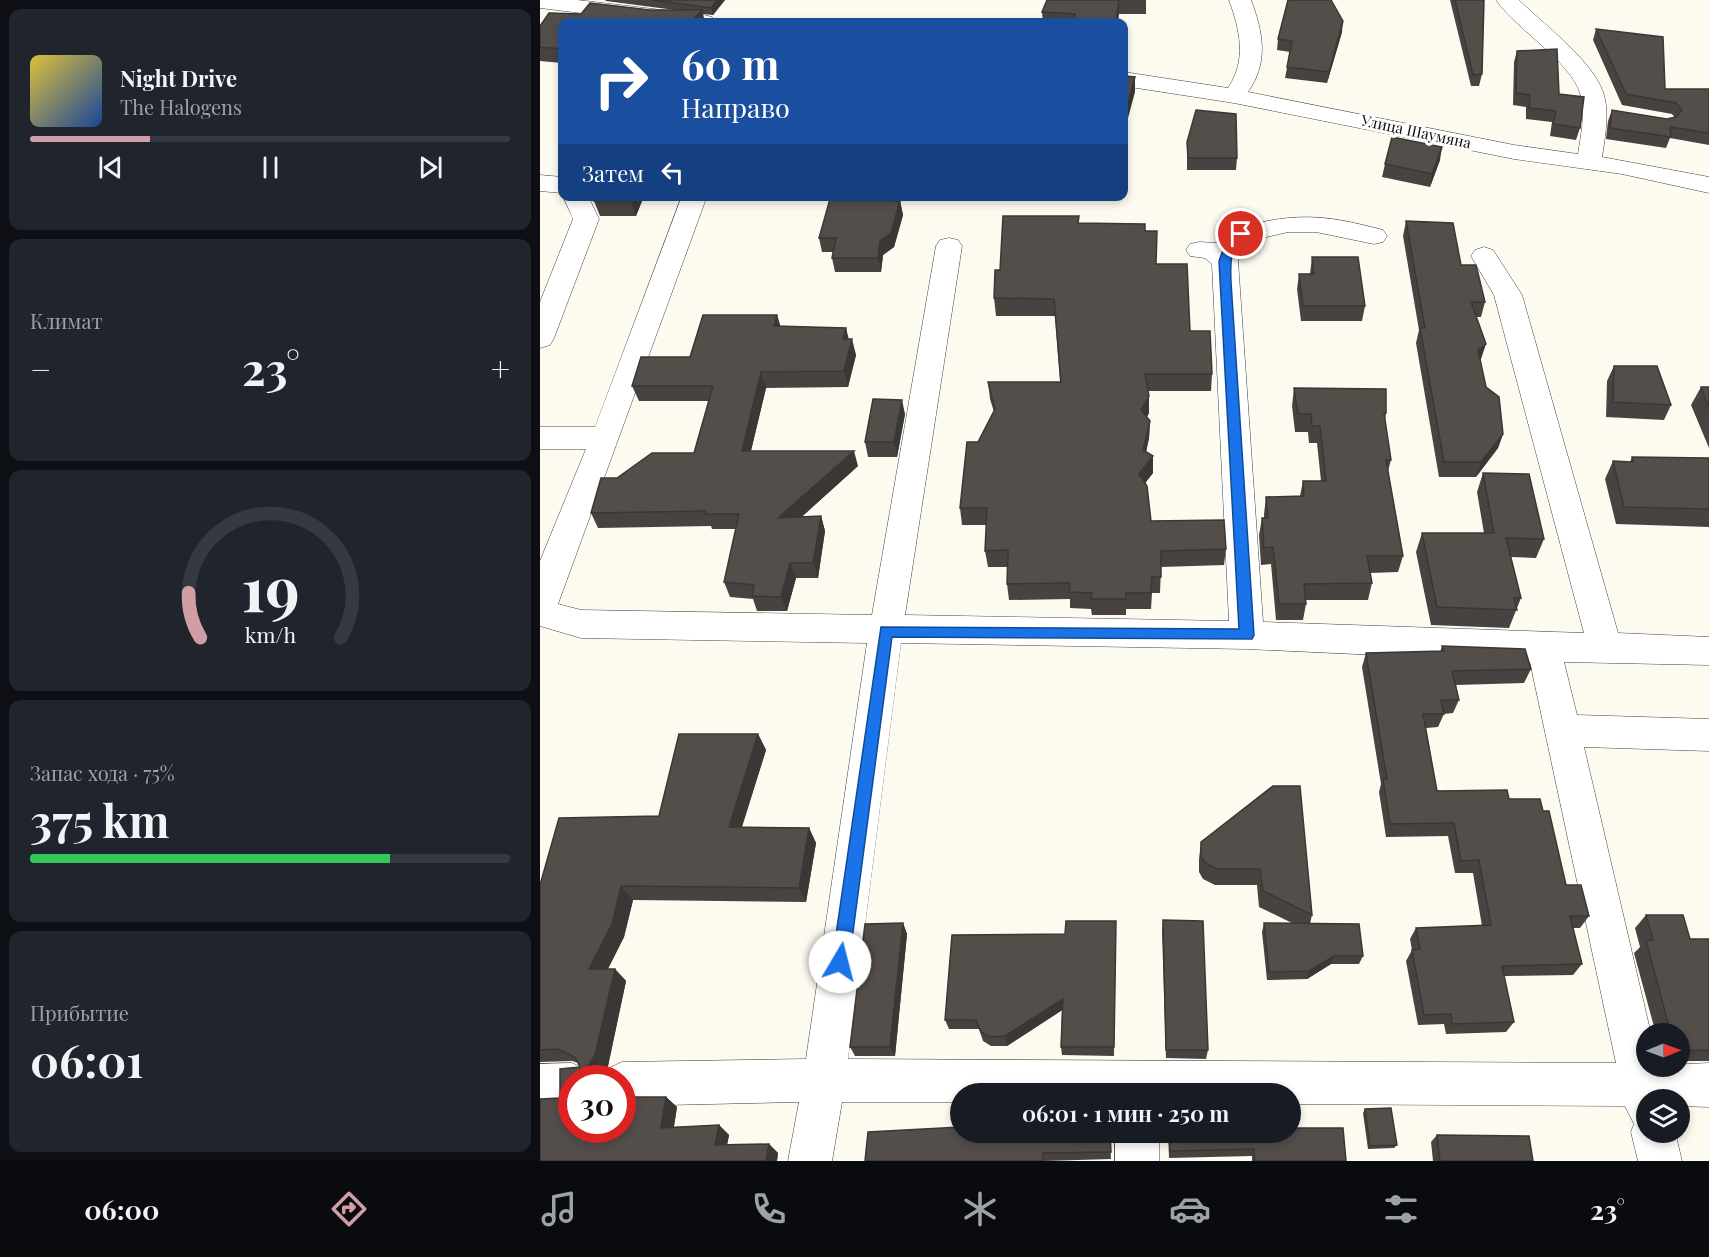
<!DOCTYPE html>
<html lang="ru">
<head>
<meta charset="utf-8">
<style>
	body { margin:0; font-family:"Playfair Display",serif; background:#20242c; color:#f1f3f6; height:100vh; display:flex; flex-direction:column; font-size:22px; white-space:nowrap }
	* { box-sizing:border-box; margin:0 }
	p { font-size:20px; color:#9ea1a6 }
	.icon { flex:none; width:33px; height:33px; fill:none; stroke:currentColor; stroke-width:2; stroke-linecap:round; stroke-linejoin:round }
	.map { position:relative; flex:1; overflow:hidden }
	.details { display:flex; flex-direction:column; gap:9px; padding:9px; background:#0d0f14; width:540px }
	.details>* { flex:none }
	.banner { position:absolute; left:18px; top:18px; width:570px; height:183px; border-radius:12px; box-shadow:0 3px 9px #0003; background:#1a4fa0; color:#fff; overflow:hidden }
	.needle { width:39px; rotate:89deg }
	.fabs { position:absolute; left:1096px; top:1023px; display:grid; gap:12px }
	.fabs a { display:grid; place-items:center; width:54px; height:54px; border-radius:50%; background:#171b24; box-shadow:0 3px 9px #0003; font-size:30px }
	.speed { position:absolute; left:18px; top:1065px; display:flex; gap:12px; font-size:30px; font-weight:700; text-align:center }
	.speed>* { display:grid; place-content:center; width:78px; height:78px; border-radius:50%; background:#171b24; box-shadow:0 3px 9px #0003; line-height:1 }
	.speed .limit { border:9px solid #d22; background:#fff; color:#111 }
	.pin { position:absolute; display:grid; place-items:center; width:51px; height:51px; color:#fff; margin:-26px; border:3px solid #fff; border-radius:50%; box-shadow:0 2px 6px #0007 }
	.me { position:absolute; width:66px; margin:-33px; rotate:8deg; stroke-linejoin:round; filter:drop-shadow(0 0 4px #0008) }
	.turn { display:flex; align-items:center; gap:21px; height:126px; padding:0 24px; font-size:27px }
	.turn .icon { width:78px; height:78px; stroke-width:2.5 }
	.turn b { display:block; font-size:42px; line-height:51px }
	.then { display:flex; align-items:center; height:57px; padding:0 24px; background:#0003; gap:12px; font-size:22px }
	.big { font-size:45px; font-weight:700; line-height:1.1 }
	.details .card { flex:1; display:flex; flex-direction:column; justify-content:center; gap:9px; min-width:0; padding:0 21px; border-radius:12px; background:#20242c }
	.details .dial { align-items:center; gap:0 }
	.dial svg { height:156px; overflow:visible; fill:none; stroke:#363941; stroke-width:7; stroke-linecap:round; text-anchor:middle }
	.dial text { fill:#f1f3f6; stroke:none }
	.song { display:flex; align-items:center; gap:18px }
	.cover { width:72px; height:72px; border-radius:9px; background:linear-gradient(135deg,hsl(50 70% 55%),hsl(220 70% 35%)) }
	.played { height:6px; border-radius:3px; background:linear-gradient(90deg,#d29ea5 25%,#363941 25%) }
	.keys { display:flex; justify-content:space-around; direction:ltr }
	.heat { display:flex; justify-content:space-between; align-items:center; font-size:33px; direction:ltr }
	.charge { height:9px; border-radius:4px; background:linear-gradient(90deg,#34c759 75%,#363941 0) }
	.trip { position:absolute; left:410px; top:1083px; width:351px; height:60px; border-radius:30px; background:#171b24; box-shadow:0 3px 9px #0003; font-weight:700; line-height:60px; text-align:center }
	.menu { display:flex; height:96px; justify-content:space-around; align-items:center; background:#090b0e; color:#9ea1a6 }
	.menu .icon { width:42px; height:42px }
	.menu .current { color:#d29ea5 }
	.menu b { font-size:27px; color:#f1f3f6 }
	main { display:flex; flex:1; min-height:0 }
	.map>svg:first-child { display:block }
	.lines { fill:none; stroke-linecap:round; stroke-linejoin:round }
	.minor-casing { stroke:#404040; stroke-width:1 }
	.minor { fill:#fff; fill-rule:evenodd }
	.wall { fill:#484340 }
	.shaded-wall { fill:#3b3734 }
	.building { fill:#544e4b; stroke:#3b3734; stroke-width:1.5 }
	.route { fill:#1a73e8; stroke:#114b97; stroke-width:1.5 }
	.labels { text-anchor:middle; stroke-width:6; stroke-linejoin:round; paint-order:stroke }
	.far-street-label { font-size:15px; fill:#0d0d0d; stroke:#fff }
</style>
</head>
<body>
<main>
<section class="details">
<div class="card">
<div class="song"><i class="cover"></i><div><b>Night Drive</b><p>The Halogens</p></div></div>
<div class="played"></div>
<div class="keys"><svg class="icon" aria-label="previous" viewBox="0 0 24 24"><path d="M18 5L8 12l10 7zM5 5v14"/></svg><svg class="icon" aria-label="pause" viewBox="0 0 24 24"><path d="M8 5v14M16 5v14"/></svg><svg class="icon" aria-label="next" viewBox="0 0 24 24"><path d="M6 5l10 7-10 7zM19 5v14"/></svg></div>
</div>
<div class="card"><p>Климат</p>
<div class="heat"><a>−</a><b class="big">23°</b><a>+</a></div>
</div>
<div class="card dial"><svg viewBox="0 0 100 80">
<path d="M14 69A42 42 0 1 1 86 69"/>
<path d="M14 69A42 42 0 0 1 8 46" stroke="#d29ea5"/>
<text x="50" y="56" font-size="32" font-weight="700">19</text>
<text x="50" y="72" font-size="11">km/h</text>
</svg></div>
<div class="card"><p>Запас хода · 75%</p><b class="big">375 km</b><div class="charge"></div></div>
<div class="card"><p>Прибытие</p><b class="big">06:01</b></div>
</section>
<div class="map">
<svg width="1169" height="1161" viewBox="0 0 1169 1161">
	<rect width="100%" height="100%" fill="#fdfaf0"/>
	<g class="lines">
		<g class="minor-casing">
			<path id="minor" d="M0 0H37L164 15 172 17 175 22H115L0 8Z
				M689 0H711C723 32 729 62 708 92L974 145 1038 154C1041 135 1046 112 1040 93 1030 61 976 29 956 0H979C1004 25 1051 59 1063 92 1070 112 1065 137 1062 157L1169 177V193L1082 174 974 159 694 103 584 86V72L688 88C707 60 700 30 689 0Z
				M0 175 22 177V193L0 191Z
				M23 196H48L59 219 14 338 10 345 0 348V302L33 219Z
				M142 196H167L18 604 41 610 332 615 396 246 400 240 409 238 418 240 422 246 365 615 689 621 672 264 665 258 650 256 646 250 650 244 659 242 677 243C685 229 699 227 713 224 765 212 793 217 843 230L847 236 843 242 834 244 776 232H748L710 241 703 246 698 261 723 622 1044 633 954 295 931 256 935 250 944 247 953 250 982 295 1078 633 1169 637V665L1024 662 1037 715 1169 719V751L1044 747 1111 1034H1107V1066L1169 1063V1107L1140 1106V1100H1107V1132H1135L1142 1161H1098L1091 1132 1094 1124 1085 1106 750 1104V1094H420V1102H302L292 1161H248L259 1102 82 1106V1078H63L67 1069 82 1062 266 1059 327 643 41 638 0 626V561L46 449H0V427H55ZM361 643 707 649 990 662 1076 1063 308 1059Z
				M32 1063 47 1070 51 1078H32V1107L0 1108V1064Z
				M575 1132H619V1161H575Z"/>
		</g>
		<use href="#minor" class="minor"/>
	</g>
	<path class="wall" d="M65 0H185L173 15 163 14 22 22V63L0 61V26L41 14 110 10H135L66 1Z
		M507 0H606V14H579L578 22H503L502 12Z
		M910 0H944L942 74 939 86H931Z
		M1056 29 1125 89H1169V145L1130 138 1126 148 1066 139 1068 121 1072 110 1127 119 1135 118 1132 114 1082 105 1053 40Z
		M802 32 787 83 745 78 750 52 737 50 738 39Z
		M977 51 1019 94 1040 128 1036 140 1010 136 1012 122 986 119V107L973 105 974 62Z
		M647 142 697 158 696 170H647Z
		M900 160 890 187 842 177 845 164Z
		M52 196H104L96 216H60Z
		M360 201 363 215 354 247 343 255 341 272H295L292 258 293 252H282L279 238Z
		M539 216V223L605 231 616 264 672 374 671 391H608L609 413 607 417 610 421 609 438 606 452 613 473 605 483 611 521 686 549 684 565 621 567 620 593H612L611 609H586V615H552L551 609 530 608V599L469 600 467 584 468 567H448L445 551 447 525H422L420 508 438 442 454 412 450 399 448 382H520L515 316H456L454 298Z
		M866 221 921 265 945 302 941 317H936L941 359 940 360 946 387 963 434 958 448 936 477H899L876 343 879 330 863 236Z
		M772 257 825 306 822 321H761L757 289 759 274H770Z
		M237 315 240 326 306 328 308 339 316 355 308 387 226 388 211 451 318 466 261 517 281 516 285 531 278 578H256L247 611H217L213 599 190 597 184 582 196 529H172L171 526 58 528 51 513 77 478 154 453 169 401H99L92 386Z
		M1074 366 1131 405 1124 420 1066 417 1067 381Z
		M1161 387H1169V448L1151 405Z
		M754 388 846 413 845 420 851 460 848 471 863 556 858 572 830 573 832 583 828 600H766V604L763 620H736L731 564 721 565 719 535 722 518H724V514L726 497 760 496 763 481H781L777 443H769L768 432H755L752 406Z
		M365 414 357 457H328L325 442Z
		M1092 457 1169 458V527L1076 524 1065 479 1073 461 1090 462Z
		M943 473 1004 539 996 558 971 557 981 598 969 628 891 625 876 552 882 533H944L937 492Z
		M902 646 991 669 984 683 916 685 919 700 913 713 904 714 898 727 886 728 897 791 969 799 1003 811 1026 885 1049 916 1040 928H1033L1042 964 1033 975 964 976 974 1022 966 1032 906 1034 904 1024 878 1025 866 961 872 950 870 939 876 928 942 926 933 873H915L908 836 846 837 839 792 841 784 822 667 826 653 900 652Z
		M139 734H218L226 750 202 827 269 828 276 843 266 902 93 900 84 937 68 969H75L86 981 68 1066 61 1077 63 1078H32V1130H82V1097H126L137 1107 134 1127 179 1125 189 1135 187 1145 229 1144 238 1153 237 1161H0V1099L20 1098V1069L40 1067 38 1063 32 1061 0 1062V885L19 818 119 816Z
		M733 786 772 915 770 924 823 956 819 964H791L767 979 727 980 722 932 724 923H752L719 907 717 885H675L663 879 659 872V859L661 842Z
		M1106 915 1150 939H1169V1061H1140V1034H1116L1094 953 1100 947 1095 928Z
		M623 920 668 1050 666 1059 626 1058 622 931Z
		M363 923 367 934 355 1056H315L310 1047Z
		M576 932 574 1056 522 1055 521 1047 522 1010 467 1046H451L443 1041 439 1029H409L405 1020 525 934Z
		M825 1109 857 1145 854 1148 828 1149 823 1113Z
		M570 1132 571 1159 505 1161H325Z
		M628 1132H750L806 1161H712V1156L629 1158Z
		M897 1135 993 1161H893L891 1142Z"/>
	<path class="shaded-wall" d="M177 0H185L173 15 171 8Z
		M579 0 578 22H576Z
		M162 10 165 22H151Z
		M803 21 802 32 787 83 789 72Z
		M595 77V92L584 133V118Z
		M902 147 900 160 890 187 892 174Z
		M92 196H104L96 216 91 201Z
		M360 201 363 215 354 247 343 255 341 272 338 258 340 241Z
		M237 315 242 331 234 326Z
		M306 328 310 344 303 339Z
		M312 339 316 355 308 387 304 371Z
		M946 344 941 359 934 365 938 350Z
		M221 372 226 388 207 467 202 451Z
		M609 396V413L601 427V410Z
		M362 400 365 414 357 457 354 442Z
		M610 421 609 438 603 466V450Z
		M963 434 958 448 936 477 941 462Z
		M314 451 318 466 244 533 238 518Z
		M613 456V473L599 491V474Z
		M281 516 285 531 278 578 273 563Z
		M250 563 256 578 247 611 241 597Z
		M218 734 226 750 197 842 189 827Z
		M269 828 276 843 266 902 259 888Z
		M81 886 93 900 84 937 61 982 49 969Z
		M363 923 367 934 355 1056 350 1047Z
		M794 956 791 964 767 979 769 971Z
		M75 969 86 981 68 1066 61 1077 63 1078H50L48 1066Z
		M523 999 524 1009 467 1046 465 1036Z
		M126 1097 137 1107 132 1137 121 1128Z
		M179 1125 189 1135 185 1155 175 1145Z
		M229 1144 238 1153 237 1161H226Z"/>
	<path class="building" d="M112 0H177L171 8Z
		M507 0H579L576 22H534L535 14 502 12Z
		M748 0H791L803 21 789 72 747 67 752 41 738 39Z
		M915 0H944L942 74 933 75Z
		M50 3 110 10H162L151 22H22V49L0 47V26L9 13 41 14Z
		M1056 29 1123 37 1125 89H1169V133L1130 127 1131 137 1070 128 1072 110 1127 119 1136 117 1142 110 1136 103 1086 94Z
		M1017 49 1019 94 1044 97 1040 128 1013 124 1016 111 989 108 990 95 976 93 977 51Z
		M584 76 595 77 584 118Z
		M656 110 696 114 697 158H648L647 142Z
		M852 137 902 147 892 174 845 164Z
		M52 196H92L91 201H54Z
		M290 199 360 201 351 233 340 241 338 258H292L296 238H279Z
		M463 216H539L538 223 605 224V231H617L616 264H647L650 331H670L672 374H605L609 396 601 410 610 421 603 450 613 456 599 474 607 486 611 521 684 520 686 549 621 551V577H612L611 593H586V599H551L552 593 529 592 530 583 467 584 468 550 445 551 447 508H420L427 442H438L455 409 448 382H521L514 299 454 298 455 270H460Z
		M866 221 913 223 921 265H936L945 302H931L946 344 938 350 946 387 959 397 963 434 941 462H904L880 328H885Z
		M772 257H818L825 306H763L759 274H774Z
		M163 315H237L234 326 306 328 303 339H312L304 371 221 372 202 451H314L238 518 281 516 273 563H250L241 597 212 596 214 585 184 582 199 514H165L166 511 51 513 61 478H77L112 453H154L173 386H92L101 357H150Z
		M1074 366H1117L1131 405 1073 402Z
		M1161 387H1169V408Z
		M754 388 846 389V413H844L851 460H846L863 556H827L832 583 764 584 766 604H739L733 547 724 548 722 518H728L726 497 764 496 763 481H786L780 426H772L771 414H758Z
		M333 399 362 400 354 442H325Z
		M1092 457 1169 458V509L1084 507 1073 461 1093 462Z
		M943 473 989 474 1004 539 966 538 981 598H974L977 610 897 607 882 533H954Z
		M902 646 985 649 991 669 912 671 919 700H901L904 714H883L897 791 967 790 969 799H1000L1003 811H1009L1026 885H1041L1049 916H1030L1042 964 962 966 974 1022 912 1024 911 1014 884 1015 872 950 880 949 876 928 951 925 939 860 921 861 914 823 850 824 843 779H847L826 653 904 651Z
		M139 734H218L189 827 269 828 259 888 81 886 72 924 49 969H75L55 1055 48 1066 52 1069 50 1078H32V1130H82V1097H126L121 1128 179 1125 175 1145 229 1144 226 1161H0V1099L20 1098V1069L40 1067 35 1057 18 1049 0 1050V885L19 818 119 816Z
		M733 786H760L772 915 723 891 720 869H677L665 863 661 856V842Z
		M1106 915H1143L1150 939H1169V1050L1140 1051V1034H1131L1106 940H1113Z
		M623 920 663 921 668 1050H626Z
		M526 921H576L574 1047H521L523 999 465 1036 449 1037 441 1032 436 1020H405L412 935 525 934Z
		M363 923 350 1047H310L325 924Z
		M724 923 819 924 823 956H794L769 971 729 972Z
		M628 1088H670V1094H628Z
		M851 1108 857 1145 830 1146 825 1109Z
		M420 1127V1132H570L571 1152 503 1153V1161H325L328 1132Z
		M750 1128H803L806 1161H715L714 1149 630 1151 629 1132H750Z
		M897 1135 989 1136 993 1161H900Z"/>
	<path class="route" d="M701 231 707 234C690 252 690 256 691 282L714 635 712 639 352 637 309 962 306 967 300 970 294 967 292 962 341 627 699 629 679 261 687 239Z"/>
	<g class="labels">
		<g class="far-street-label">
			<text transform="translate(876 132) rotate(12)" y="5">Улица Шаумяна</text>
		</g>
	</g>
</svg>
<div class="fabs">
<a><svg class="needle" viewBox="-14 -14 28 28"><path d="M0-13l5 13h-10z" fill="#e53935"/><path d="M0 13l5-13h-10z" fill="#9ea1a6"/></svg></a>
<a><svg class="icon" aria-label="layers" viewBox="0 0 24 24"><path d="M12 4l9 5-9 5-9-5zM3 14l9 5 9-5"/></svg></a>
</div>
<div class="speed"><div class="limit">30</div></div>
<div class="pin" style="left:701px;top:234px;background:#d93025"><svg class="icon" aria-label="arrive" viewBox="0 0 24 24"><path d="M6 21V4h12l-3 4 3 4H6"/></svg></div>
<svg class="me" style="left:300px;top:962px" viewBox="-20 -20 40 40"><circle r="19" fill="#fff"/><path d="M0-13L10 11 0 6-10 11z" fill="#1a73e8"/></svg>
<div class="trip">06:01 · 1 мин · 250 m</div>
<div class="banner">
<div class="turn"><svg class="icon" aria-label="right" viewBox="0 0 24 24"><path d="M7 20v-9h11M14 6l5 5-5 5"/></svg><div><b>60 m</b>Направо</div></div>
<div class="then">Затем<svg class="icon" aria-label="left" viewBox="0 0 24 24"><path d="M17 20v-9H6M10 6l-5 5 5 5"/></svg></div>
</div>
</div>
</main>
<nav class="menu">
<b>06:00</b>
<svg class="icon current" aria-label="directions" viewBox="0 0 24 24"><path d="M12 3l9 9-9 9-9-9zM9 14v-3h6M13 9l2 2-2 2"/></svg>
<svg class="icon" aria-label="music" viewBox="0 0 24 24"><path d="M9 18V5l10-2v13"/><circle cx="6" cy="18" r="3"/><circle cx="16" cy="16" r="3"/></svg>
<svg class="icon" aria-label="phone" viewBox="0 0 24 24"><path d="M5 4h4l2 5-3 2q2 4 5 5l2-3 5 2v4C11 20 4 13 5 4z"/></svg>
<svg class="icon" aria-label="climate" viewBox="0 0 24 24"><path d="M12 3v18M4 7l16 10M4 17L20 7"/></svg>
<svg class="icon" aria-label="car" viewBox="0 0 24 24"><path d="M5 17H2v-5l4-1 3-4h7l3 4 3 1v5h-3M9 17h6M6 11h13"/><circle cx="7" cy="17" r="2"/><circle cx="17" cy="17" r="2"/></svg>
<svg class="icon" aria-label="filters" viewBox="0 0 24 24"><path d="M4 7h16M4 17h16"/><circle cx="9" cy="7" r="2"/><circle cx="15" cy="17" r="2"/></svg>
<b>23°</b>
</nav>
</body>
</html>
